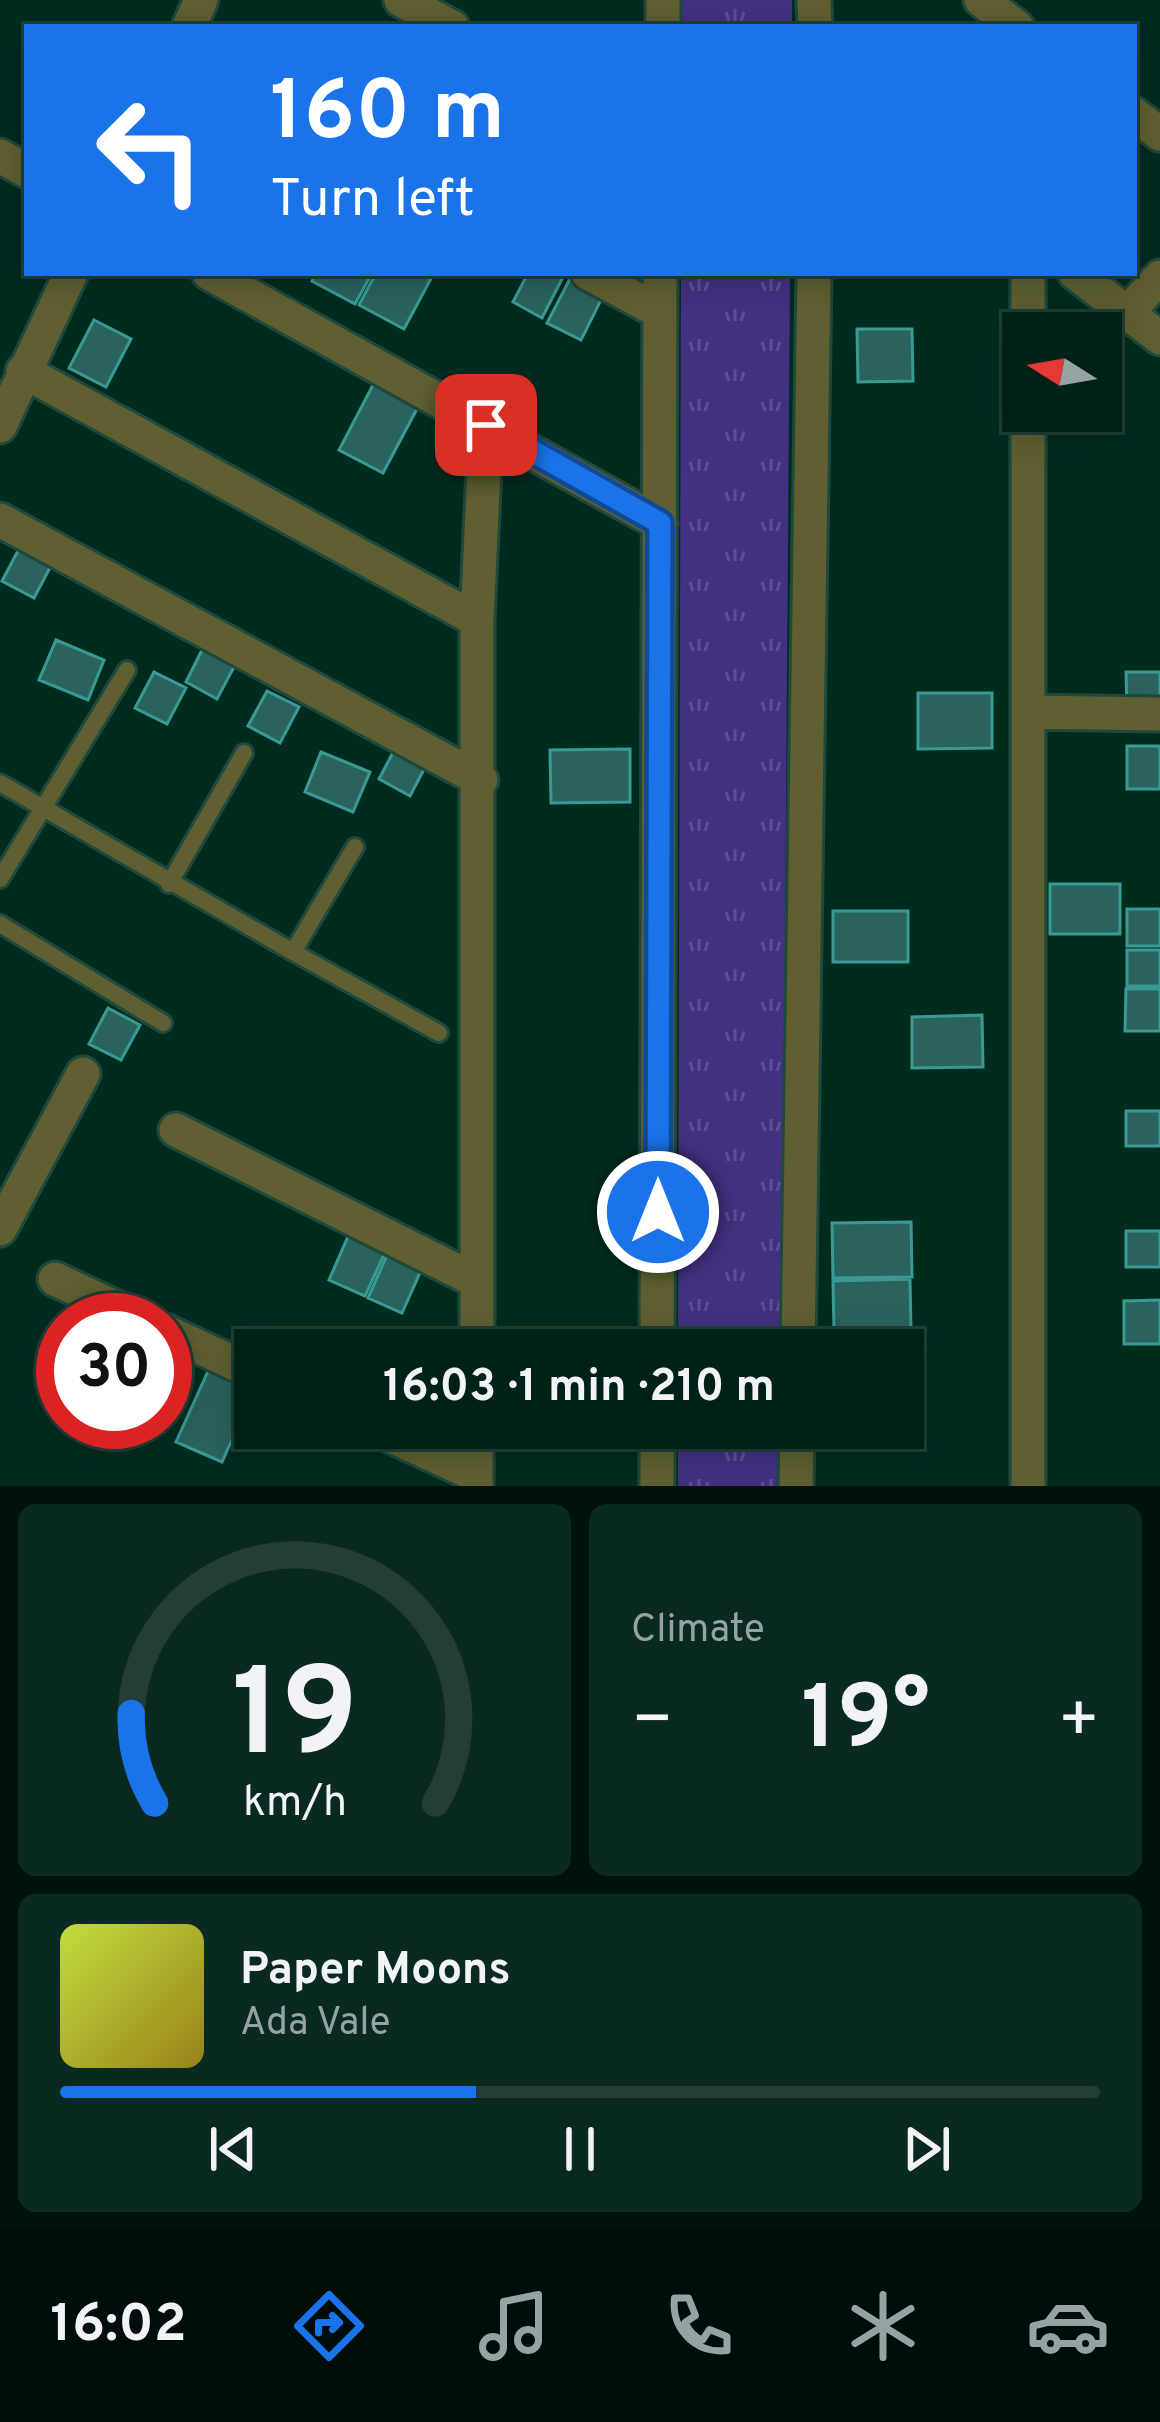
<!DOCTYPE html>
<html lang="en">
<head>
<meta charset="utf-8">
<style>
	body { margin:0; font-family:Overpass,sans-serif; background:#0a2921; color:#f1f3f6; height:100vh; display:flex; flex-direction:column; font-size:45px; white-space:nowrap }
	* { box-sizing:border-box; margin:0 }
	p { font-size:39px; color:#95a3a2 }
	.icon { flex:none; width:66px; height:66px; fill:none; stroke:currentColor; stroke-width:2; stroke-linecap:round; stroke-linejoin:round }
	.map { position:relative; height:1486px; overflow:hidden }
	.sheet { display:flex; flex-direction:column; gap:18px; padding:18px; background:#00120d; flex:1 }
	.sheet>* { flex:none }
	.top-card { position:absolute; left:24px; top:24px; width:1113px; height:252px; border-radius:0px; box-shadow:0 6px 30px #0003,0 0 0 3px #223e37; background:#1a73e8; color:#fff; overflow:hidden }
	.needle { width:78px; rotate:281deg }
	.buttons { position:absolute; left:1002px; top:312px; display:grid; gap:24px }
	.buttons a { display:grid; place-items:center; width:120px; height:120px; border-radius:0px; background:#002118; box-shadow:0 6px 30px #0003,0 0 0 3px #223e37; font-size:60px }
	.speed { position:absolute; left:36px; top:1293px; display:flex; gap:24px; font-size:60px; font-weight:700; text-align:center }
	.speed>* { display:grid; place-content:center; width:156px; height:156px; border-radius:50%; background:#002118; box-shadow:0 6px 30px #0003,0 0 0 3px #223e37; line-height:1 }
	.speed .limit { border:18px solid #d22; background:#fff; color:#111 }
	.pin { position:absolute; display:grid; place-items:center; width:102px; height:102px; color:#fff; margin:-51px; border-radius:24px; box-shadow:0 6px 18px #0006 }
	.me { position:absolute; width:132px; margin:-66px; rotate:0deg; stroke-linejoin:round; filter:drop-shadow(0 0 9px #0008) }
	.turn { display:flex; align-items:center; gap:42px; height:252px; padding:0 48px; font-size:54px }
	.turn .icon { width:156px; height:156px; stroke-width:2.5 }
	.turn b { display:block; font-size:84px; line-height:102px }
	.big { font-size:90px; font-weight:700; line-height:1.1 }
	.sheet .widget { flex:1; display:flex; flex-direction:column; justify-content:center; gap:18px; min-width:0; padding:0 42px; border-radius:18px; background:#0a2921 }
	.sheet .dial { align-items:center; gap:0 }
	.dial svg { height:312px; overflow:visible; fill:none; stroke:#223e37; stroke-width:7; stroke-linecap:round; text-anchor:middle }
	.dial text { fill:#f1f3f6; stroke:none }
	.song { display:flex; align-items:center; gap:36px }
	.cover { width:144px; height:144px; border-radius:18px; background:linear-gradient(135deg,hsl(70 70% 55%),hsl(50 70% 35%)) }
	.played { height:12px; border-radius:6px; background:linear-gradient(90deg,#1a73e8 40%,#223e37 40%) }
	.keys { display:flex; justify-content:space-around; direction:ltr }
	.heat { display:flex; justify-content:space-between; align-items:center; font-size:66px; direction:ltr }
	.sheet .tiles { flex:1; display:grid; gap:18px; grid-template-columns:1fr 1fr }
	.widget:last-child { grid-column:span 2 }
	.trip { position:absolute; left:234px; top:1329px; width:690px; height:120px; border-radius:0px; background:#002118; box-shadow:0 6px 30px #0003,0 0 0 3px #223e37; font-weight:700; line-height:120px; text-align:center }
	.dock { display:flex; height:192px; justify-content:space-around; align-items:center; background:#000d0a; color:#95a3a2 }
	.dock .icon { width:84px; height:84px }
	.dock .current { color:#1a73e8 }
	.dock b { font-size:54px; color:#f1f3f6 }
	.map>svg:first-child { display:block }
	.park { fill:url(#park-tufts) }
	.building { fill:#2a625e; stroke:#399a93; stroke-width:3 }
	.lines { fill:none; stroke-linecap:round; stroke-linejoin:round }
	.lane-casing { stroke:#1e493c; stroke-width:22 }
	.street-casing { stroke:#1e493c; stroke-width:39 }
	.lane { stroke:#5f5f31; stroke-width:16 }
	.street { stroke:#5f5f31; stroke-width:33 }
	.route-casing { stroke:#114b97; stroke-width:30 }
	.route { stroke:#1a73e8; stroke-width:21 }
</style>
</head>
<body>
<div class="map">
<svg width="1160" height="1486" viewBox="0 0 1160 1486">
	<defs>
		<pattern id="park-tufts" width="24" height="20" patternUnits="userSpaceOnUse" patternTransform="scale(3)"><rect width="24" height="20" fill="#423080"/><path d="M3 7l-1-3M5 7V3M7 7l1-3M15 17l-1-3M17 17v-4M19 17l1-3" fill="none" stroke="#5c4f92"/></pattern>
	</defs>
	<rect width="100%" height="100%" fill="#002c20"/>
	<path class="park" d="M682 0H792V27H682Z
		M681 273H790L782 1350H678Z
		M678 1428H781V1486H678Z"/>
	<path class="building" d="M316 273H372L355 304 312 281Z
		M376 273H434L404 329 359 305Z
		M528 273 564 275 542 318 513 302Z
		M573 273 606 290 581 340 547 323Z
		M94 320 131 339 106 387 69 368Z
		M857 329H912L913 381 858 382Z
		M375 381 419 405 383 473 339 450Z
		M21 545 53 562 34 598 2 581Z
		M56 640 104 660 88 700 39 680Z
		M204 646 236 663 217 699 186 682Z
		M154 672 186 688 167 724 135 708Z
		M1126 672H1160V708H1127Z
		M267 691 299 707 280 743 248 726Z
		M918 693H992V748L918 749Z
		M398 743 429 760 410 796 379 779Z
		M1127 746H1160V789H1127Z
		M630 749V802L551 803 550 750Z
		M321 752 370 772 353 812 305 792Z
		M1050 884H1120V934H1050Z
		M1127 909H1160V946H1127Z
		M833 911H908V962H833Z
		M1127 950H1160V986H1127Z
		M1126 989H1160V1031H1125Z
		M108 1008 140 1025 121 1060 89 1044Z
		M982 1015 983 1067 912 1068V1017Z
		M1126 1111H1160V1146H1126Z
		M911 1222 912 1277 833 1278 832 1223Z
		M1126 1231H1160V1267H1126Z
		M350 1232 387 1248 365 1296 329 1280Z
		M389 1251 423 1266 402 1313 368 1298Z
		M910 1279 911 1331 834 1333 833 1281Z
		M1160 1300V1344H1124V1301Z
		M911 1335 912 1387H903V1350H833V1336Z
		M209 1369 254 1390 222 1462 176 1442Z"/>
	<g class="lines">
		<g class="lane-casing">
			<path id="lane" d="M0 783 293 952 355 847
				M0 879 127 670
				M169 884 244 753
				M0 924 163 1023
				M293 952 439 1033"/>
		</g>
		<g class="street-casing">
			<path id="street" d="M401 0 452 27
				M814 0 815 27
				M981 0 1017 27
				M189 27 201 0
				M663 27V0
				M1134 114 1160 134
				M0 156 27 171
				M209 273 660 523
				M588 273 660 312
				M1075 273 1160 338
				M1127 313 1160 277
				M1028 333V273
				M23 371 477 620
				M1028 411V1486
				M0 426 71 273
				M0 520 481 780
				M1028 712 1160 714
				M176 1130 477 1281
				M0 1229 83 1074
				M55 1279 142 1320
				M165 1331 255 1373
				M477 1350V620L486 425
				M657 1350 660 273
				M798 1350 814 273
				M374 1428 476 1475
				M476 1486V1428
				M657 1486V1428
				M796 1486 797 1428"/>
		</g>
		<use href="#lane" class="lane"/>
		<use href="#street" class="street"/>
	</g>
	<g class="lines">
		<g class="route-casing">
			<path id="route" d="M486 425 660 523 658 1212"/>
		</g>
		<use href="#route" class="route"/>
	</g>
</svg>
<div class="buttons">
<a><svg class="needle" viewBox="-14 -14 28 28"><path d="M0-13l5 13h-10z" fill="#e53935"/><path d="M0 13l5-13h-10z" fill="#95a3a2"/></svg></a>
</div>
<div class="speed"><div class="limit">30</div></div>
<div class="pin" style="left:486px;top:425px;background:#d93025"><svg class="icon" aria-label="arrive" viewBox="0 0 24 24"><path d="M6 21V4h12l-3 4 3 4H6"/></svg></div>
<svg class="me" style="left:658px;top:1212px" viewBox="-20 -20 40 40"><circle r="17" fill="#1a73e8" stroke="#fff" stroke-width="3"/><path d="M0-11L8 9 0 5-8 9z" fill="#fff"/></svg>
<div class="trip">16:03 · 1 min · 210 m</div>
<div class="top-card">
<div class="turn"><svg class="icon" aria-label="left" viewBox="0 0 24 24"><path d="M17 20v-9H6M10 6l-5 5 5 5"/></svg><div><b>160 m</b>Turn left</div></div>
</div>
</div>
<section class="sheet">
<div class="tiles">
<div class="widget dial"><svg viewBox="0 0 100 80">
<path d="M14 69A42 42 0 1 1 86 69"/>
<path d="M14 69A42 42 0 0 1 8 46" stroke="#1a73e8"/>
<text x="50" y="56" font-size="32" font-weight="700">19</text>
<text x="50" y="72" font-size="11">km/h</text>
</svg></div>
<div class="widget"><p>Climate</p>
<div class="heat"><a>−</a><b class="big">19°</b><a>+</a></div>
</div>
<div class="widget">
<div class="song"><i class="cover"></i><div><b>Paper Moons</b><p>Ada Vale</p></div></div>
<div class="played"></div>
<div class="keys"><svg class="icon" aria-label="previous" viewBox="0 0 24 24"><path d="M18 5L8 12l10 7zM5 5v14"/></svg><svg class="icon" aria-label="pause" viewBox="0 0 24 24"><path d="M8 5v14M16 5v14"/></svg><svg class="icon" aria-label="next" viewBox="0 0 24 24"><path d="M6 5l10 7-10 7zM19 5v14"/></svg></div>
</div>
</div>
</section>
<nav class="dock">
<b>16:02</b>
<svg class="icon current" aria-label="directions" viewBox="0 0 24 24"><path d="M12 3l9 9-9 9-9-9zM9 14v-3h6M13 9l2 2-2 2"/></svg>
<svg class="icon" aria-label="music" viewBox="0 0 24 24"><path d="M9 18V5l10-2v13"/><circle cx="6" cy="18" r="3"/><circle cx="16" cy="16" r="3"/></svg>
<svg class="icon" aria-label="phone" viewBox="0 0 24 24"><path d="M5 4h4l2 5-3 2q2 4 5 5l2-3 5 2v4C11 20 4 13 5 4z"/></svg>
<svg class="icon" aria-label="climate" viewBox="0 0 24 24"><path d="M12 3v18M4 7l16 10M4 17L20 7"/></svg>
<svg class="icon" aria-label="car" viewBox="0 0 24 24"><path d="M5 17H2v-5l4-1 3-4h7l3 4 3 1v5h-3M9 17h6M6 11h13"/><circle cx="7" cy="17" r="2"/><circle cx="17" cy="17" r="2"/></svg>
</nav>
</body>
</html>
